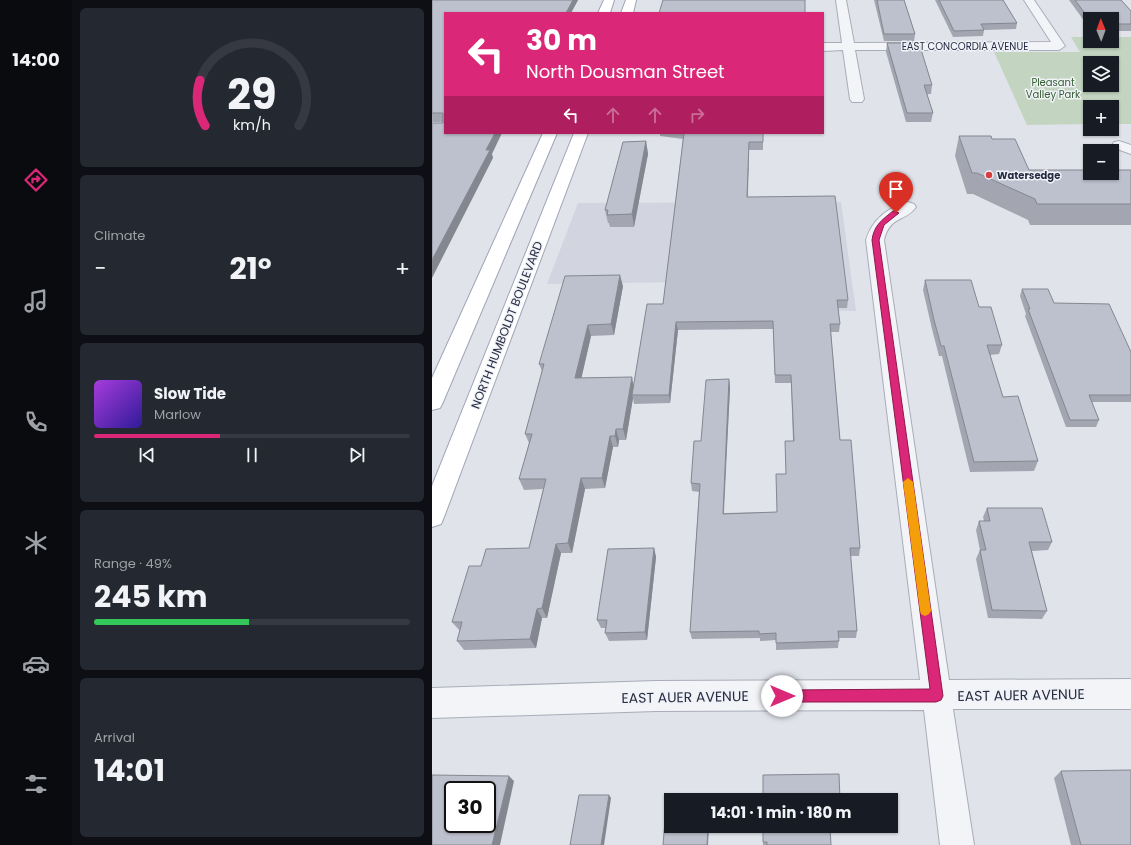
<!DOCTYPE html>
<html lang="en">
<head>
<meta charset="utf-8">
<style>
	body { margin:0; font-family:Poppins,sans-serif; background:#242831; color:#f1f3f6; height:100vh; display:flex; flex-direction:column; font-size:15px; white-space:nowrap }
	* { box-sizing:border-box; margin:0 }
	p { font-size:13px; color:#9ea1a6 }
	.icon { flex:none; width:22px; height:22px; fill:none; stroke:currentColor; stroke-width:2; stroke-linecap:round; stroke-linejoin:round }
	.map { position:relative; flex:1; overflow:hidden }
	.drawer { display:flex; flex-direction:column; gap:8px; padding:8px; background:#0d0f14; width:360px }
	.drawer>* { flex:none }
	.hud { position:absolute; left:12px; top:12px; width:380px; height:122px; border-radius:0px; box-shadow:0 1px 3px #0004; background:#db2777; color:#fff; overflow:hidden }
	.needle { width:26px; rotate:359deg }
	.buttons { position:absolute; left:651px; top:12px; display:grid; gap:8px }
	.buttons a { display:grid; place-items:center; width:36px; height:36px; border-radius:0px; background:#171b24; box-shadow:0 1px 3px #0004; font-size:20px }
	.speed { position:absolute; left:12px; top:781px; display:flex; gap:8px; font-size:20px; font-weight:700; text-align:center }
	.speed>* { display:grid; place-content:center; width:52px; height:52px; border-radius:50%; background:#171b24; box-shadow:0 1px 3px #0004; line-height:1 }
	.speed .limit { border:2px solid #111; border-radius:6px; background:#fff; color:#111 }
	.pin { position:absolute; display:grid; place-items:center; width:34px; height:34px; color:#fff; margin:-41px -17px; border-radius:50% 50% 50% 0; rotate:-45deg; box-shadow:0 0 4px #0007 }
	.pin .icon { rotate:45deg }
	.me { position:absolute; width:44px; margin:-22px; rotate:90deg; stroke-linejoin:round; filter:drop-shadow(0 0 3px #0008) }
	.turn { display:flex; align-items:center; gap:14px; height:84px; padding:0 16px; font-size:18px }
	.turn .icon { width:52px; height:52px; stroke-width:2.5 }
	.turn b { display:block; font-size:28px; line-height:34px }
	.lanes { display:flex; align-items:center; height:38px; padding:0 16px; background:#0003; justify-content:center; gap:20px; direction:ltr }
	.lanes .off { opacity:.35 }
	.big { font-size:30px; font-weight:700; line-height:1.1 }
	.drawer .card { flex:1; display:flex; flex-direction:column; justify-content:center; gap:6px; min-width:0; padding:0 14px; border-radius:6px; background:#242831 }
	.drawer .dial { align-items:center; gap:0 }
	.dial svg { height:104px; overflow:visible; fill:none; stroke:#363941; stroke-width:7; stroke-linecap:round; text-anchor:middle }
	.dial text { fill:#f1f3f6; stroke:none }
	.song { display:flex; align-items:center; gap:12px }
	.cover { width:48px; height:48px; border-radius:6px; background:linear-gradient(135deg,hsl(280 70% 55%),hsl(250 70% 35%)) }
	.played { height:4px; border-radius:2px; background:linear-gradient(90deg,#db2777 40%,#363941 40%) }
	.keys { display:flex; justify-content:space-around; direction:ltr }
	.heat { display:flex; justify-content:space-between; align-items:center; font-size:22px; direction:ltr }
	.charge { height:6px; border-radius:3px; background:linear-gradient(90deg,#34c759 49%,#363941 0) }
	.trip { position:absolute; left:232px; top:793px; width:234px; height:40px; border-radius:0px; background:#171b24; box-shadow:0 1px 3px #0004; font-weight:700; line-height:40px; text-align:center }
	main { display:flex; flex:1; min-height:0 }
	.tabs { display:flex; flex-direction:column; width:72px; justify-content:space-around; align-items:center; background:#090b0e; color:#9ea1a6 }
	.tabs .icon { width:28px; height:28px }
	.tabs .current { color:#db2777 }
	.tabs b { font-size:18px; color:#f1f3f6 }
	.map>svg:first-child { display:block }
	.built { fill:#d2d5df }
	.green { fill:#c3d5c1; fill-rule:evenodd }
	.lines { fill:none; stroke-linecap:round; stroke-linejoin:round }
	.minor-casing { stroke:#a8adb8; stroke-width:2 }
	.major-casing { stroke:#9fa5b7; stroke-width:2 }
	.minor { fill:#f3f4f8; fill-rule:evenodd }
	.major { fill:#fff; fill-rule:evenodd }
	.wall { fill:#a3a6b0 }
	.shaded-wall { fill:#848790 }
	.building { fill:#bdc1cd; stroke:#848790; fill-rule:evenodd }
	.route { fill:#db2777; stroke:#8e194d }
	.slow { fill:#f59e0b }
	.poi-dot { fill:#d83d3f; stroke:#f0f2f7; stroke-width:1.5 }
	.labels { text-anchor:middle; stroke-width:3; stroke-linejoin:round; paint-order:stroke }
	.far-street-label { font-size:10px; fill:#272e43; stroke:#f0f2f7 }
	.far-park-label { font-size:10px; fill:#366034; stroke:#f0f2f7 }
	.far-poi-label { font-size:10px; font-weight:bold; fill:#272e43; stroke:#f0f2f7; text-anchor:start }
	.street-label { font-size:12px; fill:#272e43; stroke:#f0f2f7 }
	.near-street-label { font-size:14px; fill:#272e43; stroke:#f0f2f7 }
</style>
</head>
<body>
<main>
<nav class="tabs">
<b>14:00</b>
<svg class="icon current" aria-label="directions" viewBox="0 0 24 24"><path d="M12 3l9 9-9 9-9-9zM9 14v-3h6M13 9l2 2-2 2"/></svg>
<svg class="icon" aria-label="music" viewBox="0 0 24 24"><path d="M9 18V5l10-2v13"/><circle cx="6" cy="18" r="3"/><circle cx="16" cy="16" r="3"/></svg>
<svg class="icon" aria-label="phone" viewBox="0 0 24 24"><path d="M5 4h4l2 5-3 2q2 4 5 5l2-3 5 2v4C11 20 4 13 5 4z"/></svg>
<svg class="icon" aria-label="climate" viewBox="0 0 24 24"><path d="M12 3v18M4 7l16 10M4 17L20 7"/></svg>
<svg class="icon" aria-label="car" viewBox="0 0 24 24"><path d="M5 17H2v-5l4-1 3-4h7l3 4 3 1v5h-3M9 17h6M6 11h13"/><circle cx="7" cy="17" r="2"/><circle cx="17" cy="17" r="2"/></svg>
<svg class="icon" aria-label="filters" viewBox="0 0 24 24"><path d="M4 7h16M4 17h16"/><circle cx="9" cy="7" r="2"/><circle cx="15" cy="17" r="2"/></svg>
</nav>
<section class="drawer">
<div class="card dial"><svg viewBox="0 0 100 80">
<path d="M14 69A42 42 0 1 1 86 69"/>
<path d="M14 69A42 42 0 0 1 10 34" stroke="#db2777"/>
<text x="50" y="56" font-size="32" font-weight="700">29</text>
<text x="50" y="72" font-size="11">km/h</text>
</svg></div>
<div class="card"><p>Climate</p>
<div class="heat"><a>−</a><b class="big">21°</b><a>+</a></div>
</div>
<div class="card">
<div class="song"><i class="cover"></i><div><b>Slow Tide</b><p>Marlow</p></div></div>
<div class="played"></div>
<div class="keys"><svg class="icon" aria-label="previous" viewBox="0 0 24 24"><path d="M18 5L8 12l10 7zM5 5v14"/></svg><svg class="icon" aria-label="pause" viewBox="0 0 24 24"><path d="M8 5v14M16 5v14"/></svg><svg class="icon" aria-label="next" viewBox="0 0 24 24"><path d="M6 5l10 7-10 7zM19 5v14"/></svg></div>
</div>
<div class="card"><p>Range · 49%</p><b class="big">245 km</b><div class="charge"></div></div>
<div class="card"><p>Arrival</p><b class="big">14:01</b></div>
</section>
<div class="map">
<svg width="699" height="845" viewBox="0 0 699 845">
	<rect width="100%" height="100%" fill="#e0e3ea"/>
	<path class="built" d="M409 202 424 311 258 309 263 282 115 284 146 203Z"/>
	<path class="green" d="M639 37H658V41H680V37H699V124H680V107H658V124L595 125 562 52H648ZM658 63H680V85H658Z"/>
	<g class="lines">
		<g class="minor-casing">
			<path id="minor" d="M404 0H414L422 43 619 42 592 0H602L633 46 627 50H423L432 99 430 102H420L418 99 411 50 391 51V43H410Z
				M687 141 699 145V154L682 148 680 145 682 142Z
				M476 202 482 204 484 207C474 222 458 215 452 240L517 680 699 679V709H521L542 845H508L492 710 224 711 0 718V688L224 681 488 680 434 240C440 220 456 207 476 202Z"/>
		</g>
		<g class="major-casing">
			<path id="major" d="M172 0H182L178 13H166Z
				M194 0H204L201 13H189Z
				M111 133H125L11 402 8 408 0 410V378Z
				M142 133H156L12 517 9 524 0 527V486Z"/>
		</g>
		<use href="#minor" class="minor"/>
		<use href="#major" class="major"/>
	</g>
	<path class="wall" d="M0 0H146L139 13H13L61 158 11 123V122H0Z
		M442 0H472L483 34 482 41H452Z
		M503 0H571L585 23 584 29 552 30 551 36 521 37Z
		M637 0H689L699 11V31H680V19H658V29Z
		M455 43 500 85 499 94H495L501 113 499 122H474L454 52Z
		M228 133H331V150H317L316 197 416 300 415 308H406L408 324 407 332H399L408 440 428 548 427 556H418L425 631 424 638H407L406 648 344 650V640L328 641V638L260 639 258 632 267 492 260 491 259 483 269 441 297 379 298 388 292 513 345 512 361 441 359 383H343L341 329 246 330 238 403 202 404 201 398 194 440H187L186 447H181L173 488 153 489 140 553H129L115 618H110L104 648 32 650 25 641 28 631 20 622 49 566 97 548 111 489 92 490 87 479 97 443 93 434 110 371 107 364 191 286 182 335 159 336 149 378 202 386 231 304 251 139 228 136Z
		M527 136 560 139 597 170H699V225H598L596 220 541 194H535L523 156Z
		M214 141 216 154 202 227H178L177 223H176L173 210Z
		M493 280 547 307 570 345 567 354 558 355 571 397 606 461 602 471 538 472 510 356H507L500 329 491 290Z
		M590 289 622 303 699 352V402H660L667 420 664 427H634L593 316 594 314 588 296Z
		M555 508 620 542 616 550 600 551 615 611 610 619 556 618 544 559 548 550 544 530 547 521H552L551 517Z
		M222 548 224 557 215 640 177 641 173 633 174 628H169L165 620Z
		M629 771 699 845H639L622 778Z
		M331 842 399 845H331Z"/>
	<path class="shaded-wall" d="M141 0H146L139 13H134Z
		M63 133H70L60 154 61 158 0 278V260L54 150Z
		M214 141 216 154 202 227 200 214Z
		M317 142V150L315 205V197Z
		M188 275 191 286 182 335 179 324Z
		M244 322 246 330 238 403 237 395Z
		M156 325 159 336 147 389 143 378Z
		M200 377 202 388 200 395 201 398 194 440 191 429Z
		M297 379 298 388 291 521V514Z
		M184 429 187 440 186 447 183 436Z
		M178 436 181 447 173 488 170 478Z
		M149 478 153 489 140 553 136 543Z
		M124 544 129 553 115 618 110 608Z
		M222 548 224 557 215 640 213 632Z
		M105 609 110 618 104 648 98 639Z
		M77 776 82 781 68 845H60Z
		M177 795 179 798 172 845H169Z
		M276 826H277L276 845H275Z"/>
	<path class="building" d="M0 0H141L134 13H13V133H63L54 150H58L0 260V123H11V113H0Z
		M231 0H373V13H227Z
		M445 0H472L483 34H452Z
		M507 0H571L585 23 549 24 552 30 522 31Z
		M643 0H689L699 11V24H680V19H658V20Z
		M455 43H487L500 85H492L501 113H475Z
		M252 133H331V142H317L315 197 403 196 416 300H405L408 324H398L408 440H419L428 548H418L425 631H406L407 641 344 643V633L327 634V631L258 632 268 484 259 483 262 441H269L274 380 297 379 291 514 345 512 344 474H354L353 441H362L359 375H343L341 321 244 322 237 395H200L215 304H231Z
		M527 136H559L560 139H583L597 170H658V173H680V170H699V204H605L603 199 545 173H540Z
		M214 141 200 214 175 215 176 210H173L191 142Z
		M188 275 179 324 156 325 143 378 200 377 191 429H184L183 436H178L170 478H149L136 543 124 544 110 608 105 609 98 639 25 641 30 622H20L37 566H49L54 549 97 548 114 479H87L100 434H93L112 364H107L133 276Z
		M493 280H539L547 307H559L570 345H555L571 397 586 396 606 461 542 462 512 346H509L502 320Z
		M590 289H616L622 303 677 304 699 352V395H657L667 420H638L596 309H598Z
		M555 508H610L620 542H597L615 611 560 610 548 550H554L547 521H558Z
		M222 548 213 632 173 633 175 620H165L176 549Z
		M699 770V845H649L629 771Z
		M407 774 408 800H331V775Z
		M0 775 77 776 60 845H0ZM21 790H55V824H21Z
		M147 795H177L169 845H138Z
		M277 795V800H239V826H276L275 845H231L235 797Z
		M331 826H398L399 845H335V842H331Z"/>
	<path class="route" d="M461 211 467 213 452 225 447 240 511 696 509 700 504 702H350L345 700 344 696 345 692 350 690 498 689 440 240C442 225 450 220 461 211Z"/>
	<path class="slow" d="M476 478 481 482 499 611 497 614 493 616 489 614 488 611 471 482Z"/>
	<circle class="poi-dot" cx="557" cy="175" r="4"/>
	<g class="labels">
		<g class="far-street-label">
			<text x="533" y="50">EAST CONCORDIA AVENUE</text>
		</g>
		<g class="far-park-label">
			<text x="621" y="86">Pleasant<tspan x="621" dy="12">Valley Park</tspan></text>
		</g>
		<g class="far-poi-label">
			<text x="565" y="179">Watersedge</text>
		</g>
		<g class="street-label">
			<text transform="translate(75 325) rotate(-69)" y="4">NORTH HUMBOLDT BOULEVARD</text>
		</g>
		<g class="near-street-label">
			<text transform="translate(589 695) rotate(-1)" y="5">EAST AUER AVENUE</text>
			<text transform="translate(253 697) rotate(-1)" y="5">EAST AUER AVENUE</text>
		</g>
	</g>
</svg>
<div class="buttons">
<a><svg class="needle" viewBox="-14 -14 28 28"><path d="M0-13l5 13h-10z" fill="#e53935"/><path d="M0 13l5-13h-10z" fill="#9ea1a6"/></svg></a>
<a><svg class="icon" aria-label="layers" viewBox="0 0 24 24"><path d="M12 4l9 5-9 5-9-5zM3 14l9 5 9-5"/></svg></a>
<a>+</a>
<a>−</a>
</div>
<div class="speed"><div class="limit">30</div></div>
<div class="pin" style="left:464px;top:213px;background:#d93025"><svg class="icon" aria-label="arrive" viewBox="0 0 24 24"><path d="M6 21V4h12l-3 4 3 4H6"/></svg></div>
<svg class="me" style="left:350px;top:696px" viewBox="-20 -20 40 40"><circle r="19" fill="#fff"/><path d="M0-13L10 11 0 6-10 11z" fill="#db2777"/></svg>
<div class="trip">14:01 · 1 min · 180 m</div>
<div class="hud">
<div class="turn"><svg class="icon" aria-label="left" viewBox="0 0 24 24"><path d="M17 20v-9H6M10 6l-5 5 5 5"/></svg><div><b>30 m</b>North Dousman Street</div></div>
<div class="lanes"><svg class="icon" aria-label="left" viewBox="0 0 24 24"><path d="M17 20v-9H6M10 6l-5 5 5 5"/></svg><svg class="icon off" aria-label="ahead" viewBox="0 0 24 24"><path d="M12 20V5M6 11l6-6 6 6"/></svg><svg class="icon off" aria-label="ahead" viewBox="0 0 24 24"><path d="M12 20V5M6 11l6-6 6 6"/></svg><svg class="icon off" aria-label="right" viewBox="0 0 24 24"><path d="M7 20v-9h11M14 6l5 5-5 5"/></svg></div>
</div>
</div>
</main>
</body>
</html>
